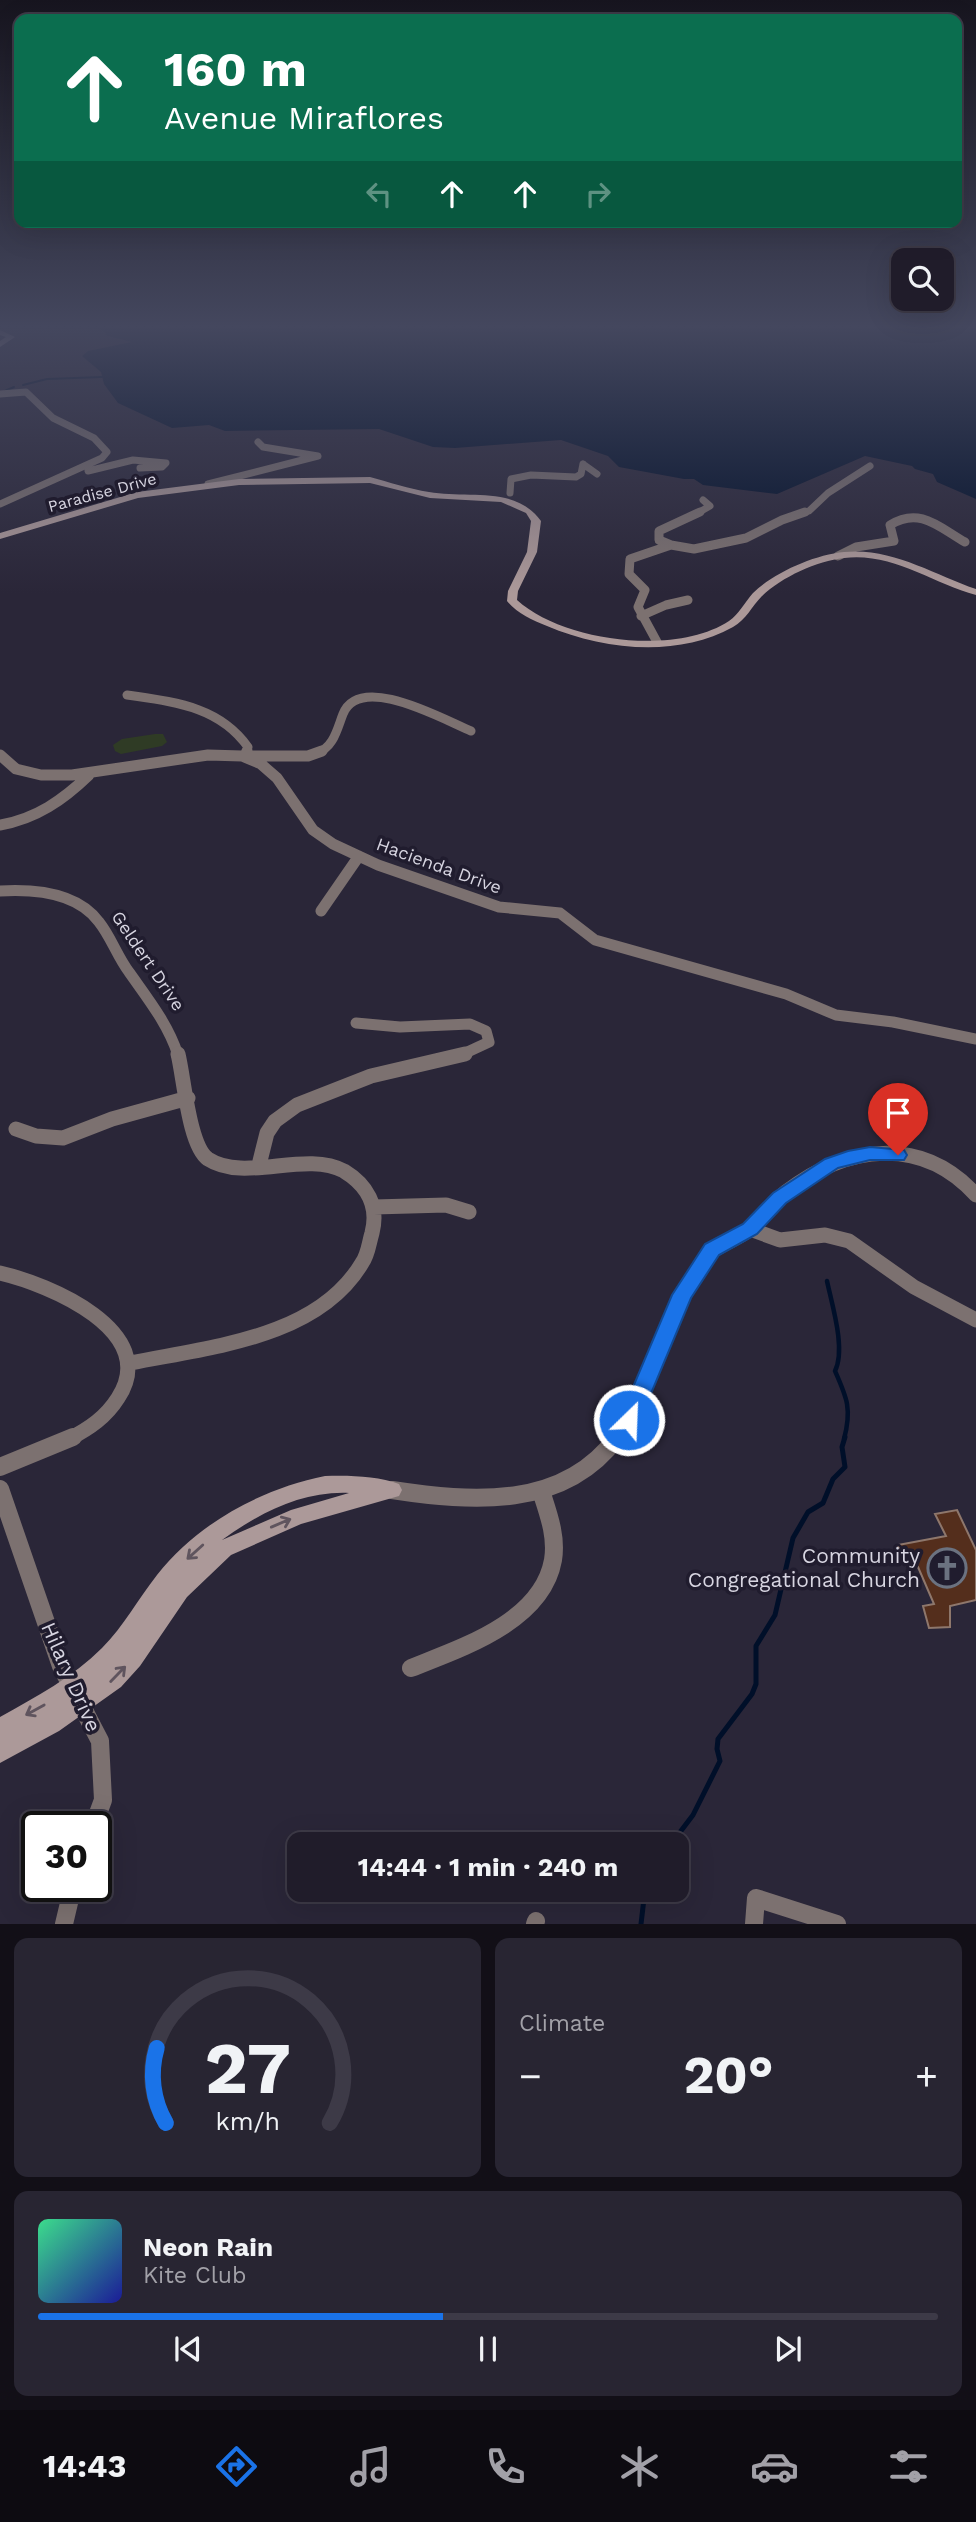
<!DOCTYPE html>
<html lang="en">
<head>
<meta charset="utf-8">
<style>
	body { margin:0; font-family:"Work Sans",sans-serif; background:#282532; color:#f1f3f6; height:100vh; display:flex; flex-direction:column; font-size:26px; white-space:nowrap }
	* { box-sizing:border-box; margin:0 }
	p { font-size:23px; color:#a2a1a8 }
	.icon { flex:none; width:38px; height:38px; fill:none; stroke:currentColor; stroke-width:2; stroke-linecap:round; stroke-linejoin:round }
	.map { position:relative; height:1924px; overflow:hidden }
	.drawer { display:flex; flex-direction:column; gap:14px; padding:14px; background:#120f17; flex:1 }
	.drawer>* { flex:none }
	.guide { position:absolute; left:14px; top:14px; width:948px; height:214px; border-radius:14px; box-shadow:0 7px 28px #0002,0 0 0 2px #3d3a47; background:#0b6e4f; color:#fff; overflow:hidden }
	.buttons { position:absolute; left:891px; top:248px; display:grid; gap:14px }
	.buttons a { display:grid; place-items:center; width:63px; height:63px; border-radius:14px; background:#201c2a; box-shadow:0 7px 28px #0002,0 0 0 2px #3d3a47; font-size:35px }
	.speed { position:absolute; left:21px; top:1811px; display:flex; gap:14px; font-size:35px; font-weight:700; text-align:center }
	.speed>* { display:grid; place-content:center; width:91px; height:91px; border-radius:50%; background:#201c2a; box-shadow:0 7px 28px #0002,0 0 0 2px #3d3a47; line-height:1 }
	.speed .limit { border:4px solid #111; border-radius:10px; background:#fff; color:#111 }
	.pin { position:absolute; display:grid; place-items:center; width:60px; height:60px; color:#fff; margin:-72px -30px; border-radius:50% 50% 50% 0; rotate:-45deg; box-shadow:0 0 7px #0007 }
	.pin .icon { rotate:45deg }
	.me { position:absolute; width:77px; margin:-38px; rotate:24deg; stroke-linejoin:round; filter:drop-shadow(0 0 5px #0008) }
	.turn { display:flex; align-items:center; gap:24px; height:147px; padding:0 35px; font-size:32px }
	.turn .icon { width:91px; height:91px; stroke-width:2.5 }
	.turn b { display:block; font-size:49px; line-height:60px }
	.lanes { display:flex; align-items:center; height:66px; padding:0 35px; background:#0003; justify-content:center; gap:35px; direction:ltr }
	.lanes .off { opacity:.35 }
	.big { font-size:52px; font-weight:700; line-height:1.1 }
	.drawer .card { flex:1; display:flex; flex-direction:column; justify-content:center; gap:10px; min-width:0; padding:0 24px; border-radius:14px; background:#282532 }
	.drawer .dial { align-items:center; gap:0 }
	.dial svg { height:182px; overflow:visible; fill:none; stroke:#3d3a47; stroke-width:7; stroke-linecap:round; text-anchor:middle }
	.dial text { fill:#f1f3f6; stroke:none }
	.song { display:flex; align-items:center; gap:21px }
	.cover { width:84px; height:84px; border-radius:10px; background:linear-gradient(135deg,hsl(150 70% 55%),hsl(240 70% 35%)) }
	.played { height:7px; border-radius:4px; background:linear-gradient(90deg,#1a73e8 45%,#3d3a47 45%) }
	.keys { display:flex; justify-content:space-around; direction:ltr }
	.heat { display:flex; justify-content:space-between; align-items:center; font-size:38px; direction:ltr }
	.drawer .tiles { flex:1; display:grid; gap:14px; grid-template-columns:1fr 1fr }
	.card:last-child { grid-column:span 2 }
	.trip { position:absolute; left:287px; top:1832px; width:402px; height:70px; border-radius:14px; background:#201c2a; box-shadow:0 7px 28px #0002,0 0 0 2px #3d3a47; font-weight:700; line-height:70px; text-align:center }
	.dock { display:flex; height:112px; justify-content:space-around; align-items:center; background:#0d0b11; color:#a2a1a8 }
	.dock .icon { width:49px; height:49px }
	.dock .active { color:#1a73e8 }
	.dock b { font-size:32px; color:#f1f3f6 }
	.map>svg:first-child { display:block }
	.green { fill:#2f3b25 }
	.water { fill:#000f29 }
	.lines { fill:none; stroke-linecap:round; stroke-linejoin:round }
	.stream-far2 { stroke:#000f29; stroke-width:2 }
	.stream-far1 { stroke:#000f29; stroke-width:4.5 }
	.stream { stroke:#000f29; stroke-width:5 }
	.building { fill:#542e1c; stroke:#8e776c; stroke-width:2 }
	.street-far4 { stroke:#7c7170; stroke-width:7 }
	.street-far3 { stroke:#7c7170; stroke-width:9 }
	.street-far2 { stroke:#7c7170; stroke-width:11 }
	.street-far1 { stroke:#7c7170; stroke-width:15 }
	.street { stroke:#7c7170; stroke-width:18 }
	.secondary { fill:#ac9999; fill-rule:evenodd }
	.oneway { stroke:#5f545e }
	.route { fill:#1a73e8; stroke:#114b97; stroke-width:2 }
	.labels { text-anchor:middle; stroke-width:7; stroke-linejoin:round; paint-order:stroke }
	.far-street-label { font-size:16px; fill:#d7d5e1; stroke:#201c2e }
	.street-label { font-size:18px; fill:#d7d5e1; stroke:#201c2e }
	.near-poi-label { font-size:21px; fill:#d7d5e1; stroke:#201c2e; text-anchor:end }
	.near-street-label { font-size:21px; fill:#d7d5e1; stroke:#201c2e }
</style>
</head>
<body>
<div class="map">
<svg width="976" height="1924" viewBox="0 0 976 1924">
	<rect width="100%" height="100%" fill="#2a2638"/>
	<path class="green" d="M155 734H163L167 742 162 746 121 754 115 751 113 745 122 739Z"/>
	<path class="water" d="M97 325H976V499L937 482 933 474 915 469 912 466 865 456 777 494 703 485 694 479H684L619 467 608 456 561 440 455 448 433 447 379 429 225 431 209 425 172 428 118 403 104 384 101 372 82 356 88 351 132 342 108 336Z"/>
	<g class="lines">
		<path class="stream-far2" d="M23 385 47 379 102 377
			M5 391 14 387"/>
		<path class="stream-far1" d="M827 1281C832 1305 846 1349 835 1371 847 1398 852 1409 844 1439"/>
		<path class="stream" d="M671 1844 693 1815 720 1761 717 1749 718 1739 752 1694 756 1684V1646L775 1615 793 1538 808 1512 823 1503 833 1479 845 1467 842 1447 845 1437
			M641 1924 645 1890"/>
	</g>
	<path class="building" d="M957 1510 976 1550V1600L950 1606V1627L929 1628 923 1606 934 1604 918 1567 908 1569 898 1545 946 1536 935 1514Z"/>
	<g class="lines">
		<path class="street-far4" d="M0 394 26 392 53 418 94 438 107 452 102 458 0 504
			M583 464 597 474
			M88 471 133 460 166 463 162 467 140 468
			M208 484 318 456 263 447 258 442
			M510 493 511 479 531 475 576 477 581 474 583 464
			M696 514 710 506 703 500
			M799 514 809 511 828 493 870 466"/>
		<path class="street-far3" d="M671 545 659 540V531L700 512
			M838 556 856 547 894 541 890 525C920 506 940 528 965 542
			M641 616 666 605 688 600
			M657 642 638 607 645 590 629 574 630 559 671 545 694 549 746 538 782 520 805 512
			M127 695C174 702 219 706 248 747L246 753
			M317 753C334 747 337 729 343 714 360 672 444 720 471 731"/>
		<path class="street-far2" d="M247 751 245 756H308L322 751
			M0 755 16 769 41 775H72L208 755 242 756 261 764 277 778 313 830 333 844 378 865 499 907 560 913 595 940 786 994 836 1015 893 1022 976 1039
			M0 825C36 819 63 800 89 775
			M0 891C34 889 77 892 99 922 111 937 117 956 129 972 148 999 168 1024 178 1055
			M321 911 359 856
			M356 1023 400 1027 470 1024 486 1031 489 1042 461 1055"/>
		<path class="street-far1" d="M16 1129 36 1136 63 1138 112 1119 188 1098
			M259 1165 267 1133 275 1121 297 1105 371 1076 465 1054
			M374 1207 446 1205 469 1212
			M750 1229 780 1240 825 1235 849 1241 914 1287 976 1320
			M0 1273C48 1284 162 1331 118 1398 106 1417 90 1428 69 1439
			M130 1363C208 1347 317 1339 362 1263 368 1255 369 1243 372 1233 379 1206 367 1185 344 1171 305 1150 245 1183 208 1159 189 1146 184 1078 178 1054
			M616 1439C655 1385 665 1317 702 1263 713 1245 734 1242 749 1230 763 1219 772 1203 786 1192 847 1145 921 1135 976 1195"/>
		<path class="street" d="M0 1467 73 1437
			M0 1489 61 1666 100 1741 103 1800 93 1827
			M392 1490C471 1502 564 1510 617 1437
			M411 1668C461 1648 542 1622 553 1560 557 1536 548 1513 541 1491
			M64 1924 73 1886
			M535 1924 536 1921
			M754 1924 756 1898 837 1924"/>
		<path class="secondary" d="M0 330 15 337 0 347V341L6 337 0 335Z
			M370 477C389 482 409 489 429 492 467 499 515 485 541 521L537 552 518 591 517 600C563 642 676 656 729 621 739 614 745 602 753 593 775 572 814 555 844 552 891 547 933 574 976 589V595C932 583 892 552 844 558 817 561 782 577 762 596 752 606 746 620 733 627 677 658 604 650 547 626 532 620 517 613 507 601L508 591 527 552 531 521 526 513 501 502 430 498 370 483 239 485 138 498 0 539V533L137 492 239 479Z
			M325 1476C348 1475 378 1476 399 1484L402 1490 399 1496 301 1524 231 1555 187 1597 140 1666 121 1687 59 1731 0 1763V1717C36 1697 73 1677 102 1648 124 1626 138 1599 157 1575 198 1523 261 1489 325 1476ZM349 1493 291 1510 222 1540C259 1513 302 1491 349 1493Z"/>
	</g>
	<defs><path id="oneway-shaft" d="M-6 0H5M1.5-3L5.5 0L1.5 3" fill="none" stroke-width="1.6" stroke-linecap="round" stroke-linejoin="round" transform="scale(1.75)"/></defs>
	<g class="oneway">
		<use href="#oneway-shaft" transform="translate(281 1523) rotate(-23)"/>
		<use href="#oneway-shaft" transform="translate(195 1552) rotate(138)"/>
		<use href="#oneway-shaft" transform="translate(118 1674) rotate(-46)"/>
		<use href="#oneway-shaft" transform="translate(35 1710) rotate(151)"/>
	</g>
	<linearGradient id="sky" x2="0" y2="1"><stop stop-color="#17151f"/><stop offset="0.55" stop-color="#44475e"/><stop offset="1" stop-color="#44475e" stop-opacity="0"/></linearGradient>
	<rect width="976" height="594" fill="url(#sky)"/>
	<path class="route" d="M870 1147 904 1150 907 1155 904 1160H870L838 1168 786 1203 757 1234 719 1255 691 1298 637 1427 629 1429 622 1427 619 1420 672 1295 705 1244 743 1224 773 1193 825 1159 848 1151Z"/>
	<defs>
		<g id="church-ring" transform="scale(2.0125)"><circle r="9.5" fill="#201c2e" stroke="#6b7280" stroke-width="1.5"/><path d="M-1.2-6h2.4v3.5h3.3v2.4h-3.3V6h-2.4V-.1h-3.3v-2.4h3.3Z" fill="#6b7280"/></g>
	</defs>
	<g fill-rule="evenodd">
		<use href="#church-ring" x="947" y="1568"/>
	</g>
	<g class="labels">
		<g class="far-street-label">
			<text transform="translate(102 492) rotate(-15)" y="6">Paradise Drive</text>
		</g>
		<g class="street-label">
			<text transform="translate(439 866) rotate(20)" y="6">Hacienda Drive</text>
			<text transform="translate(148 961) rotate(56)" y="6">Geldert Drive</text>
		</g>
		<g class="near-poi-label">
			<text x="920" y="1563">Community<tspan x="920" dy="24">Congregational Church</tspan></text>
		</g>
		<g class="near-street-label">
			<text transform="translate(71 1677) rotate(66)" y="7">Hilary Drive</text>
		</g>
	</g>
</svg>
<div class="buttons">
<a><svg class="icon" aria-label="search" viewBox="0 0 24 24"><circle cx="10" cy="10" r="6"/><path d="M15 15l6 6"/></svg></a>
</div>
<div class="speed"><div class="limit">30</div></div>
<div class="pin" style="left:898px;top:1155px;background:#d93025"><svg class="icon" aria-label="arrive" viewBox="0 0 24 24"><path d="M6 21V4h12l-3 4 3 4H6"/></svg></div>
<svg class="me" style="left:629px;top:1420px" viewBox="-20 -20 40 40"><circle r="17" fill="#1a73e8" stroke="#fff" stroke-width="3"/><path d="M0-11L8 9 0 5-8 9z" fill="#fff"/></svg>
<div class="trip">14:44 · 1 min · 240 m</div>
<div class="guide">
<div class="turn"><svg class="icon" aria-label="ahead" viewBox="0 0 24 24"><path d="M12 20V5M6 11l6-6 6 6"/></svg><div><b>160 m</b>Avenue Miraflores</div></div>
<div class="lanes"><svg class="icon off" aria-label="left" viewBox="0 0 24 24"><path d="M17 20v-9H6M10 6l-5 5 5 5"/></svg><svg class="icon" aria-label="ahead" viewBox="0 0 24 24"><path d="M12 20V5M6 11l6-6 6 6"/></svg><svg class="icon" aria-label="ahead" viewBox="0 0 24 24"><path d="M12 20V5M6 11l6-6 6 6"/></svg><svg class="icon off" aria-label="right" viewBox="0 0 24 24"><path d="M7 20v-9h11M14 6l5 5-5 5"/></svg></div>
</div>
</div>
<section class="drawer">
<div class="tiles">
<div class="card dial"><svg viewBox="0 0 100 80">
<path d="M14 69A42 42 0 1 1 86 69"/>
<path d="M14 69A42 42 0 0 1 10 36" stroke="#1a73e8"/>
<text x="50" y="56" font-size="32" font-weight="700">27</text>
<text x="50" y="72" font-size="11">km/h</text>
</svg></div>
<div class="card"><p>Climate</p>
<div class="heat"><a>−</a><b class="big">20°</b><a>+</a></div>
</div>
<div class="card">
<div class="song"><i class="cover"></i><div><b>Neon Rain</b><p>Kite Club</p></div></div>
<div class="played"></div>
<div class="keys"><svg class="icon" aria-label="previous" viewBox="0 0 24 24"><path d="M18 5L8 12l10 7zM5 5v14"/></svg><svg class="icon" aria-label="pause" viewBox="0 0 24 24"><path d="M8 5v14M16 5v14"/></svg><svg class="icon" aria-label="next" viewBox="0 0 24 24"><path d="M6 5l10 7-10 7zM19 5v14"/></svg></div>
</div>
</div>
</section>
<nav class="dock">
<b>14:43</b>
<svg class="icon active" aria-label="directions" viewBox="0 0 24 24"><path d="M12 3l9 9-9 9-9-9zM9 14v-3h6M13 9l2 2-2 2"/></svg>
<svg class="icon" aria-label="music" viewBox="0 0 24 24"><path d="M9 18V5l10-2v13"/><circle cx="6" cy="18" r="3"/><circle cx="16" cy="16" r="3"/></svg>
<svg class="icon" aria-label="phone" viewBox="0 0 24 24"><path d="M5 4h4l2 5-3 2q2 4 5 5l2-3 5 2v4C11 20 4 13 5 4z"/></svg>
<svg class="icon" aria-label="climate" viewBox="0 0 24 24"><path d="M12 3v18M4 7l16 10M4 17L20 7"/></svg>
<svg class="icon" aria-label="car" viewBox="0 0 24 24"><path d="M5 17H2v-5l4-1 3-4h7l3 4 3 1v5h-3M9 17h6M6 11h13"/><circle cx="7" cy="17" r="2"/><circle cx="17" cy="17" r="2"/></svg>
<svg class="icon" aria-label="filters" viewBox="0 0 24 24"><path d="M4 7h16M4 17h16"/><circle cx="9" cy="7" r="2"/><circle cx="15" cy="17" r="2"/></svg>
</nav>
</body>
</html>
